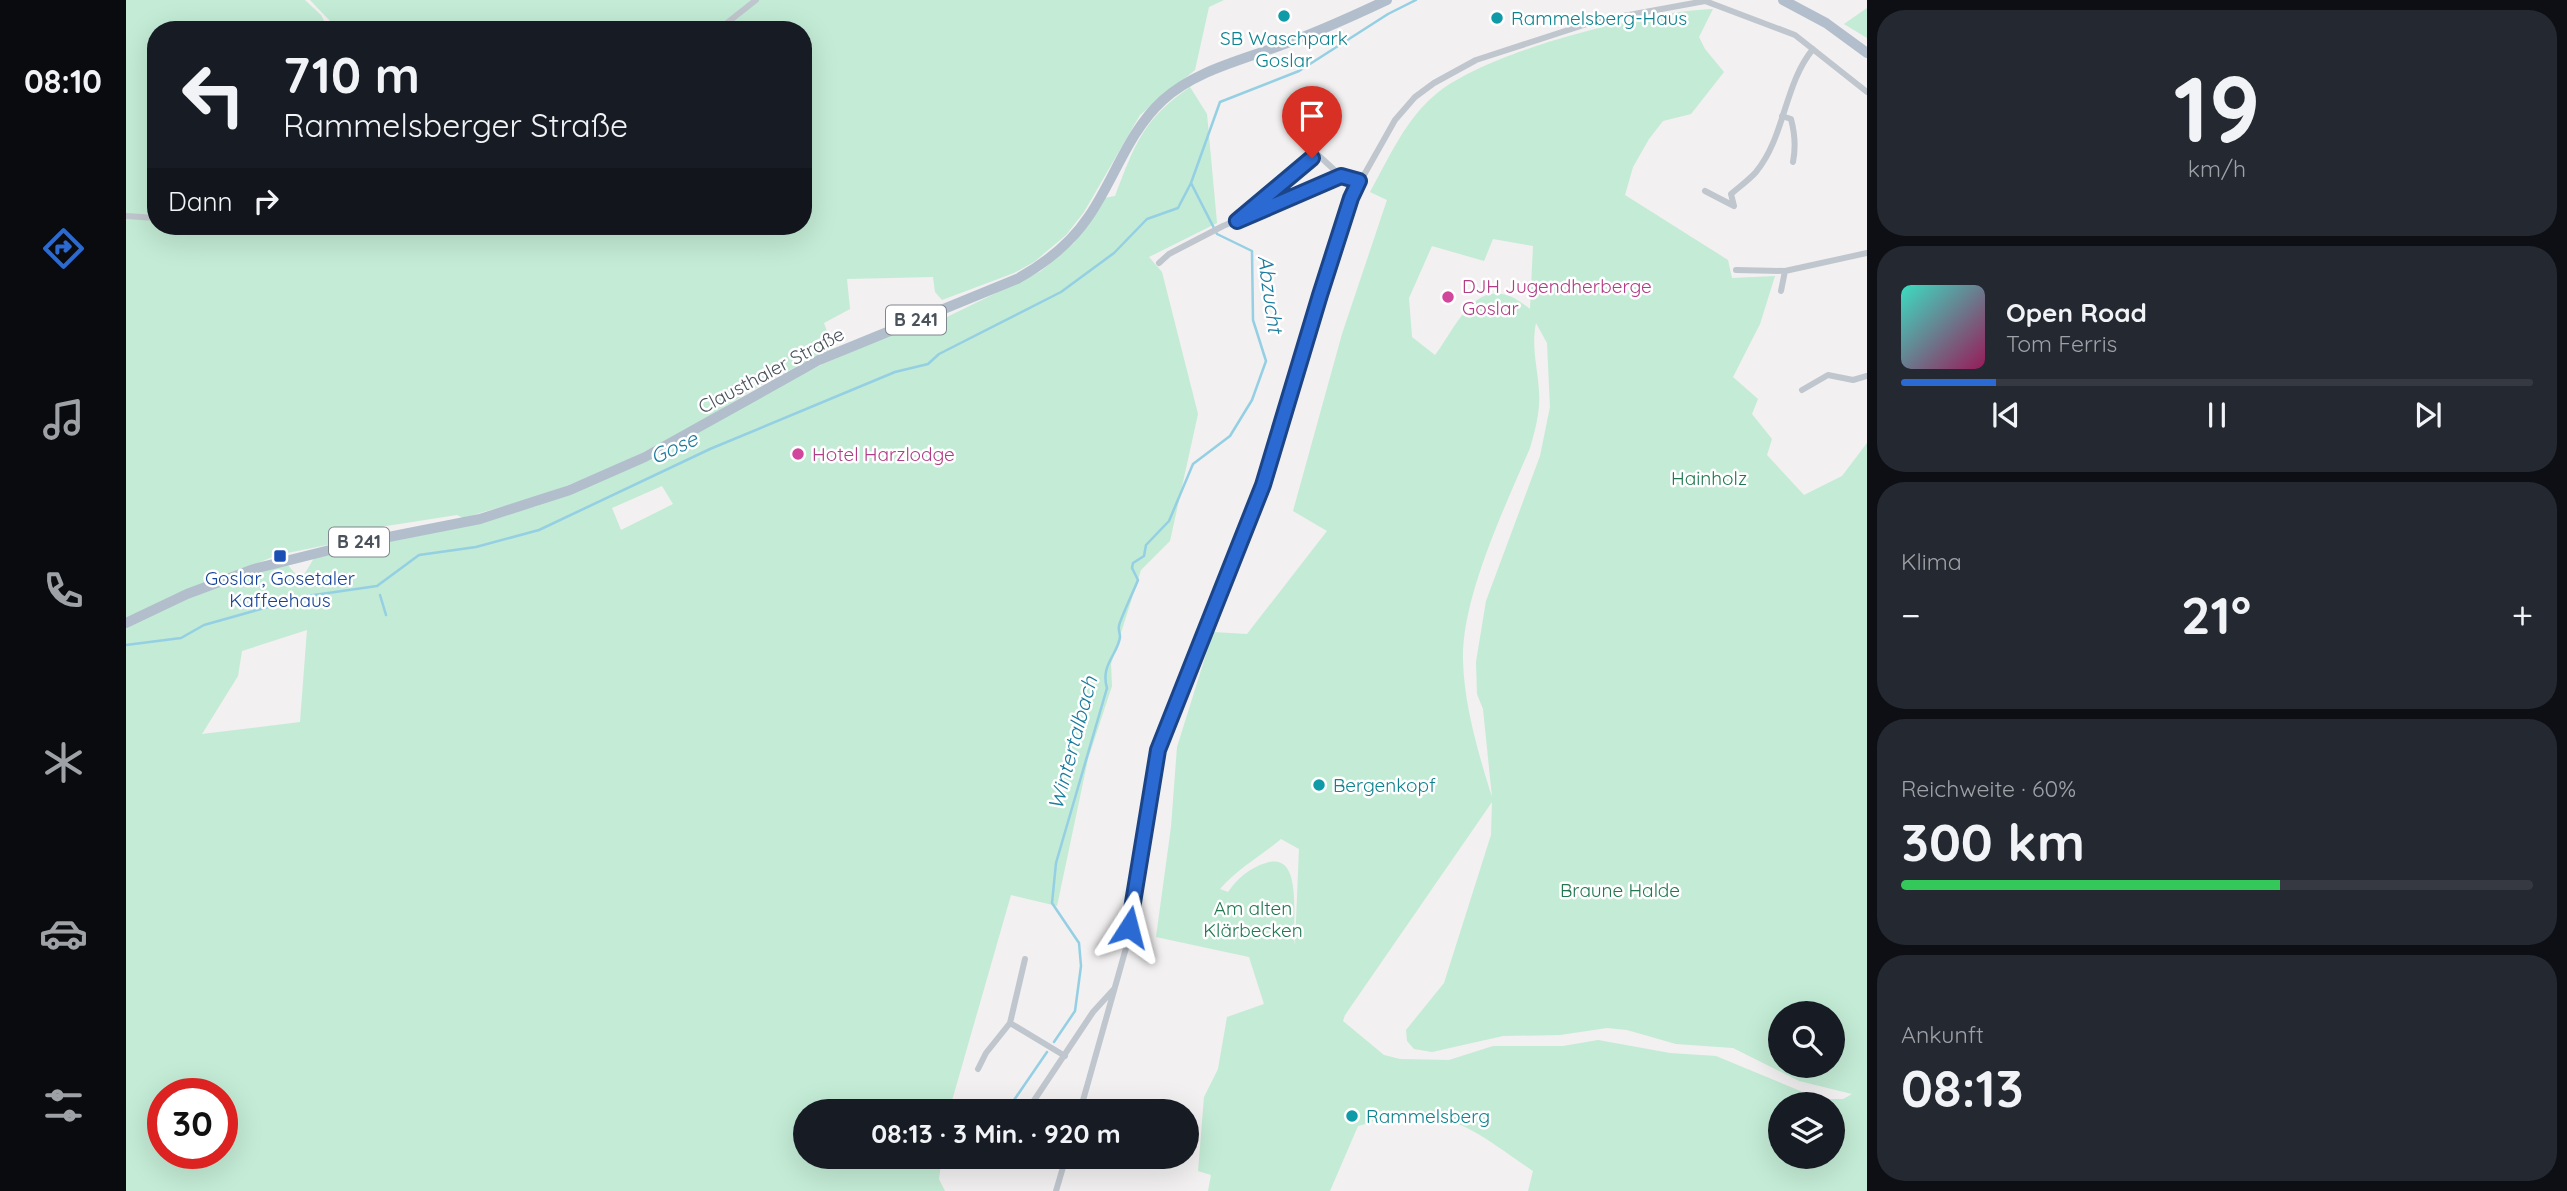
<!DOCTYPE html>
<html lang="de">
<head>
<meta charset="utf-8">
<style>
	body { margin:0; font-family:Quicksand,sans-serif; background:#242831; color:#f1f3f6; height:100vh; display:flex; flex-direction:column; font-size:26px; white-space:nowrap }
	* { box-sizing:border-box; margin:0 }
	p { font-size:23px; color:#9ea1a6 }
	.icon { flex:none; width:38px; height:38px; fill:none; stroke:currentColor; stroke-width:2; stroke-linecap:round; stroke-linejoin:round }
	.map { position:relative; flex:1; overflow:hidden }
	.panel { display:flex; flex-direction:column; gap:10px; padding:10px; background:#0d0f14; width:700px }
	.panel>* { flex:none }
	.banner { position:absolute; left:21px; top:21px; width:665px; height:214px; border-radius:28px; box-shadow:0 7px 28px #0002; background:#171b24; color:#f1f3f6; overflow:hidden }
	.controls { position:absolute; left:1642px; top:1001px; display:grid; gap:14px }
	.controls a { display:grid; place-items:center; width:77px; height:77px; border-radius:50%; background:#171b24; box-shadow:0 7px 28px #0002; font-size:35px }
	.speed { position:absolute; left:21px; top:1078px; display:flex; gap:14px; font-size:35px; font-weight:700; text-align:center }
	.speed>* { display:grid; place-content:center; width:91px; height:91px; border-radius:50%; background:#171b24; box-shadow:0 7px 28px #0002; line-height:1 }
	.speed .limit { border:10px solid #d22; background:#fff; color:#111 }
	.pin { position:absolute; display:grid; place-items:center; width:60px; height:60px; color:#fff; margin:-72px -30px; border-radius:50% 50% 50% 0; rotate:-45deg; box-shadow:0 0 7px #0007 }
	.pin .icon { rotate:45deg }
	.me { position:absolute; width:77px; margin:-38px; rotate:9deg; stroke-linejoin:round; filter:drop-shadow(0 0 5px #0008) }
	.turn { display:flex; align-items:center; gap:24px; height:147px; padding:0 21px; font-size:32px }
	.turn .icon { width:91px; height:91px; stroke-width:2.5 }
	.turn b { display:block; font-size:49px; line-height:60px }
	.then { display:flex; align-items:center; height:66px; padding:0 21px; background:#0003; gap:14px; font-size:26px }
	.big { font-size:52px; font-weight:700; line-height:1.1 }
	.panel .card { flex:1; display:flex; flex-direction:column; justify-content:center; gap:10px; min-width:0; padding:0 24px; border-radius:28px; background:#242831 }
	.panel .dial { align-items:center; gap:0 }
	.dial b { font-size:91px; line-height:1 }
	.song { display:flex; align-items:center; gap:21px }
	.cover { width:84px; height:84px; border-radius:10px; background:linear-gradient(135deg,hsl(170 70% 55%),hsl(330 70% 35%)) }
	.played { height:7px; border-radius:4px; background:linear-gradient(90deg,#2a6ad2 15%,#363941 15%) }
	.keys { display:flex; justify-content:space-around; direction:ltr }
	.heat { display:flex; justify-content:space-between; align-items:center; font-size:38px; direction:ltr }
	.charge { height:10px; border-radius:5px; background:linear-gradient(90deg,#34c759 60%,#363941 0) }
	.trip { position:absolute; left:667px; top:1099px; width:406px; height:70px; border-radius:35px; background:#171b24; box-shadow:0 7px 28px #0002; font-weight:700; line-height:70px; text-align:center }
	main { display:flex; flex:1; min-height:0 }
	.dock { display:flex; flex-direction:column; width:126px; justify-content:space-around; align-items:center; background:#090b0e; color:#9ea1a6 }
	.dock .icon { width:49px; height:49px }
	.dock .current { color:#2a6ad2 }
	.dock b { font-size:32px; color:#f1f3f6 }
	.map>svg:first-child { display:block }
	.green { fill:#c3ebd5; fill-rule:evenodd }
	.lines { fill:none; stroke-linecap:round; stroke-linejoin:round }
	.stream { stroke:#94cfe4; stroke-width:2.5 }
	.street { stroke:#c0c6cd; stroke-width:6 }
	.primary { stroke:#b2becc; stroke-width:10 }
	.route-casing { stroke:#1b4588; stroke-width:18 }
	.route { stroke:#2a6ad2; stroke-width:12 }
	.culture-dot { fill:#0f9aa8; stroke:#fff; stroke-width:2.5 }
	.hotel-dot { fill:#d1479c; stroke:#fff; stroke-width:2.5 }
	.transit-dot { fill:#1a4fb4; stroke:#fff; stroke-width:2.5 }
	.labels { text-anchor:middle; stroke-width:5; stroke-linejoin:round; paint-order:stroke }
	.shield { fill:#fff; stroke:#80868d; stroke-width:2 }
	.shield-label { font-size:18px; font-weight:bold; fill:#4a525c }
	.culture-label { font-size:19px; fill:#0d838f; stroke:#fff; text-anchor:start }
	.hotel-label { font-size:19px; fill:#b23c85; stroke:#fff; text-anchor:start }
	.street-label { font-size:19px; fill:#4a525c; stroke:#fff }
	.park-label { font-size:19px; fill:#207750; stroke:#fff }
	.transit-label { font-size:19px; fill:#164399; stroke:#fff }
	.water-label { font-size:21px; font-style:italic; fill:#1a7b9e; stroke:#fff }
</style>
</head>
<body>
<main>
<nav class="dock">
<b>08:10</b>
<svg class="icon current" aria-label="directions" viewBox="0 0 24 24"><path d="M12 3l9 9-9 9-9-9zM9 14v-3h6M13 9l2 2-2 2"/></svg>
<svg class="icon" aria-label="music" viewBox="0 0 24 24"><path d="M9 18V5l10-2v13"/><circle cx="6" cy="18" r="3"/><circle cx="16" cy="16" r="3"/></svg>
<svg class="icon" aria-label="phone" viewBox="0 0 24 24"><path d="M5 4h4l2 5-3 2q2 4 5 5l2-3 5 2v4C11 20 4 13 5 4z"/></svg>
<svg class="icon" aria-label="climate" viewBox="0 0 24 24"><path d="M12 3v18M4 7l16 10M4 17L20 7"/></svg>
<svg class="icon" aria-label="car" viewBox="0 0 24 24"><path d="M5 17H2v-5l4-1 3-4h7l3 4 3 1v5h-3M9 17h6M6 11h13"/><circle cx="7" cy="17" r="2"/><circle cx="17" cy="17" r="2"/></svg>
<svg class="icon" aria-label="filters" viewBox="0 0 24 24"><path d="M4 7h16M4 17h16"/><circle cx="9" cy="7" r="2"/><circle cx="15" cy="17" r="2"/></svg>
</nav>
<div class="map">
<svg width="1741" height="1191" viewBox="0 0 1741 1191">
	<rect width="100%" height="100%" fill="#f2f0f0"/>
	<path class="green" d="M0 0H179L195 15 203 30H30V226H677V30H207L204 21 184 0H1098L1083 7 1069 70 1014 115 958 212 940 235 908 262 888 273 816 300 809 292 807 277 721 279 724 309 698 323 707 348 639 383 548 437 473 474 409 497 337 518 331 515 254 527 236 538 151 555 0 619Z
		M1741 8V38L1718 24Z
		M1587 9 1573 37 1579 49 1598 72 1565 114 1537 121 1523 139 1507 167 1499 195 1602 260 1606 278 1649 276 1634 324 1607 377 1632 399 1626 414 1646 439 1641 455 1678 495 1716 476 1741 443V1191H1402L1407 1171C1367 1144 1321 1104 1269 1114 1257 1116 1245 1123 1232 1126L1204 1191H1082L1085 1175 1072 1171 1078 1097 1092 1069 1101 1017 1138 1004 1123 957 1030 937 1045 827 1051 747 1087 632 1121 634 1201 531 1167 511 1216 334 1261 200 1244 192C1263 158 1279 120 1309 95 1360 51 1520 11 1587 9ZM1367 239 1407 246 1404 309C1397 304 1389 297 1380 295 1345 284 1326 334 1309 355L1286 337 1283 298 1306 246 1358 261ZM1410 323 1421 343 1424 407 1414 456 1360 601 1350 662 1351 694 1357 709 1366 797C1353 756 1338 705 1337 661 1335 598 1379 507 1404 448 1408 434 1412 420 1413 405 1415 378 1404 351 1410 323ZM1366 802 1365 835 1318 983 1280 1030 1281 1041 1288 1049 1306 1052 1377 1036 1434 1035 1481 1028 1501 1030 1550 1044 1607 1048 1673 1081 1726 1094 1717 1099H1694L1590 1056 1544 1053 1472 1040 1437 1046H1367L1323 1060 1274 1059 1258 1055 1217 1021 1219 1015ZM1155 839 1173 849 1169 945C1165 924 1179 850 1140 863 1123 868 1112 878 1102 892L1094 889C1112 868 1134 857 1155 839ZM1654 1013H1706V1066H1654ZM1654 1104H1706V1157H1654Z
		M1064 87 1081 114 1091 223 1023 257 1036 272 1072 414 1044 541 1015 570 985 664 986 686 962 759 931 906 885 895 823 1111H679V1157H816L813 1179 819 1191H0V627L62 597 161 564 172 577 178 575 188 558 233 550 246 544 411 506 695 365 769 333 787 330 821 317 915 271 948 243 978 198 989 196C1009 144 1017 119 1064 87ZM536 486 547 504 495 530 486 508ZM181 630 174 722 76 734 112 676 116 651ZM37 1094H96V1153H37Z"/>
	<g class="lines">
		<path class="stream" d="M254 595 260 615
			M0 645 55 638 78 625 181 596 251 586 293 555 350 547 413 530 584 449 769 372 802 364 813 354 935 292 988 253 1021 219 1052 208 1065 183
			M928 1042 949 1011 955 966 953 943 926 903 930 863 981 688C974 665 992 654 994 637 994 633 992 630 993 626 993 622 1009 588 1012 580L1006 568 1007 563 1018 556 1020 545 1043 521 1067 464 1104 436 1126 400 1140 361 1127 320 1126 251 1091 234 1065 183 1094 102 1173 71 1262 14 1290 0
			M884 1106 921 1052"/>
		<path class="street" d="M592 30 630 0
			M1656 116 1665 119C1669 134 1670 147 1667 162
			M1191 154 1215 176
			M1579 191 1608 206 1605 194C1613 187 1623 180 1630 172 1659 137 1658 84 1687 49
			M1118 215 1186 158
			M0 216 30 218
			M97 226 155 230 205 226
			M1033 263 1043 254 1097 226 1215 176 1233 181
			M1610 270 1659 271 1741 253
			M1655 291 1659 271
			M1676 390 1702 375 1727 380 1741 376
			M899 959 884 1023 939 1056
			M852 1069 860 1053 884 1023
			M901 1111 967 1012 988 989
			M954 1111 1000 948 1032 750 1137 486 1225 198 1269 120 1289 97 1308 83 1350 60 1470 21 1579 1 1669 35 1741 92
			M930 1191 940 1157"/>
		<path class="primary" d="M1657 0 1700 23 1741 53
			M0 623 61 594 128 569 232 543 354 519 444 490 519 457 693 360 891 279C920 263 945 243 963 216 989 178 1002 132 1037 100 1069 71 1113 61 1153 46 1190 33 1225 17 1261 0"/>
	</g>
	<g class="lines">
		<g class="route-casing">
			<path id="route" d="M1003 927 1032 750 1137 485 1194 295 1225 198 1233 181 1215 176 1111 221 1186 158"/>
		</g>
		<use href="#route" class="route"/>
	</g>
	<g class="culture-dot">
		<circle cx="1158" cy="16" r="7"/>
		<circle cx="1371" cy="18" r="7"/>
		<circle cx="1193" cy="785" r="7"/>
		<circle cx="1226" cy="1116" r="7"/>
	</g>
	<g class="hotel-dot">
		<circle cx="1322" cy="297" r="7"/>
		<circle cx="672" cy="454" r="7"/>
	</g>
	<rect class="transit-dot" x="147" y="549" width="14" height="14" rx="3.5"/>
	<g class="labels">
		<g class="shield">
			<rect x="760" y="305.5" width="60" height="29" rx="5"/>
			<rect x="203" y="527.5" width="60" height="29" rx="5"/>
		</g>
		<g class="shield-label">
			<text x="790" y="326">B 241</text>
			<text x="233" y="548">B 241</text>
		</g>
		<g class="culture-label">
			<text x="1385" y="25">Rammelsberg-Haus</text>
			<text x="1158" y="45" text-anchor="middle">SB Waschpark<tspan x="1158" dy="22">Goslar</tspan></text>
			<text x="1207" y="792">Bergenkopf</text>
			<text x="1240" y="1123">Rammelsberg</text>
		</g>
		<g class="hotel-label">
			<text x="1336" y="293">DJH Jugendherberge<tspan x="1336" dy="22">Goslar</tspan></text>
			<text x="686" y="461">Hotel Harzlodge</text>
		</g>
		<g class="street-label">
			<text transform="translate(645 370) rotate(-28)" y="7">Clausthaler Straße</text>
		</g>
		<g class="park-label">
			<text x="1583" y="485">Hainholz</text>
			<text x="1494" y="897">Braune Halde</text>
			<text x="1127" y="915">Am alten<tspan x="1127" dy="22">Klärbecken</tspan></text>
		</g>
		<g class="transit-label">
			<text x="154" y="585">Goslar, Gosetaler<tspan x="154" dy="22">Kaffeehaus</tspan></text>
		</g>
		<g class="water-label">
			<text transform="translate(1144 294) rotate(82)" y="7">Abzucht</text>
			<text transform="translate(548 448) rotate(-25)" y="7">Gose</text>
			<text transform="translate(947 743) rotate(-75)" y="7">Wintertalbach</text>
		</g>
	</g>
</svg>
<div class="controls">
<a><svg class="icon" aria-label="search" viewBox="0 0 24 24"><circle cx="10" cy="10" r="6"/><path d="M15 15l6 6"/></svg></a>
<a><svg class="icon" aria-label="layers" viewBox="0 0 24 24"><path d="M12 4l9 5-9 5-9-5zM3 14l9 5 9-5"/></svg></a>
</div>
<div class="speed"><div class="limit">30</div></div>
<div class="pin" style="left:1186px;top:158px;background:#d93025"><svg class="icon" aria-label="arrive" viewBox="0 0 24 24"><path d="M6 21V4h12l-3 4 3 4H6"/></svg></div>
<svg class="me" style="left:1003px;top:927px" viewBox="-20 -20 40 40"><path d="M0-17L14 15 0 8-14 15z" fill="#2a6ad2" stroke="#fff" stroke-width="4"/></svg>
<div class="trip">08:13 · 3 Min. · 920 m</div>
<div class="banner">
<div class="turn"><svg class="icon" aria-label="left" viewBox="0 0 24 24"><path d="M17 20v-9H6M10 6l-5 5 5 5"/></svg><div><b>710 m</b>Rammelsberger Straße</div></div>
<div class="then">Dann<svg class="icon" aria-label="right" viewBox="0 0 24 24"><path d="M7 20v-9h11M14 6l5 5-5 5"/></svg></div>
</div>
</div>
<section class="panel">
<div class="card dial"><b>19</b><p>km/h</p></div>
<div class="card">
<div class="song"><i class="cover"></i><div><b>Open Road</b><p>Tom Ferris</p></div></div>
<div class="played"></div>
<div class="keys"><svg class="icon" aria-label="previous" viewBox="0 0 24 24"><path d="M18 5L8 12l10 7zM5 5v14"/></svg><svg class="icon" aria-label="pause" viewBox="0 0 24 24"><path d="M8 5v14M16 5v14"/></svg><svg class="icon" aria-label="next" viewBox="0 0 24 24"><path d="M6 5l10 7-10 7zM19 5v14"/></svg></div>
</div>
<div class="card"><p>Klima</p>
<div class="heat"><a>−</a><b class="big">21°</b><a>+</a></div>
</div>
<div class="card"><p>Reichweite · 60%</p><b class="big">300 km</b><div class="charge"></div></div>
<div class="card"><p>Ankunft</p><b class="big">08:13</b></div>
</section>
</main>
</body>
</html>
